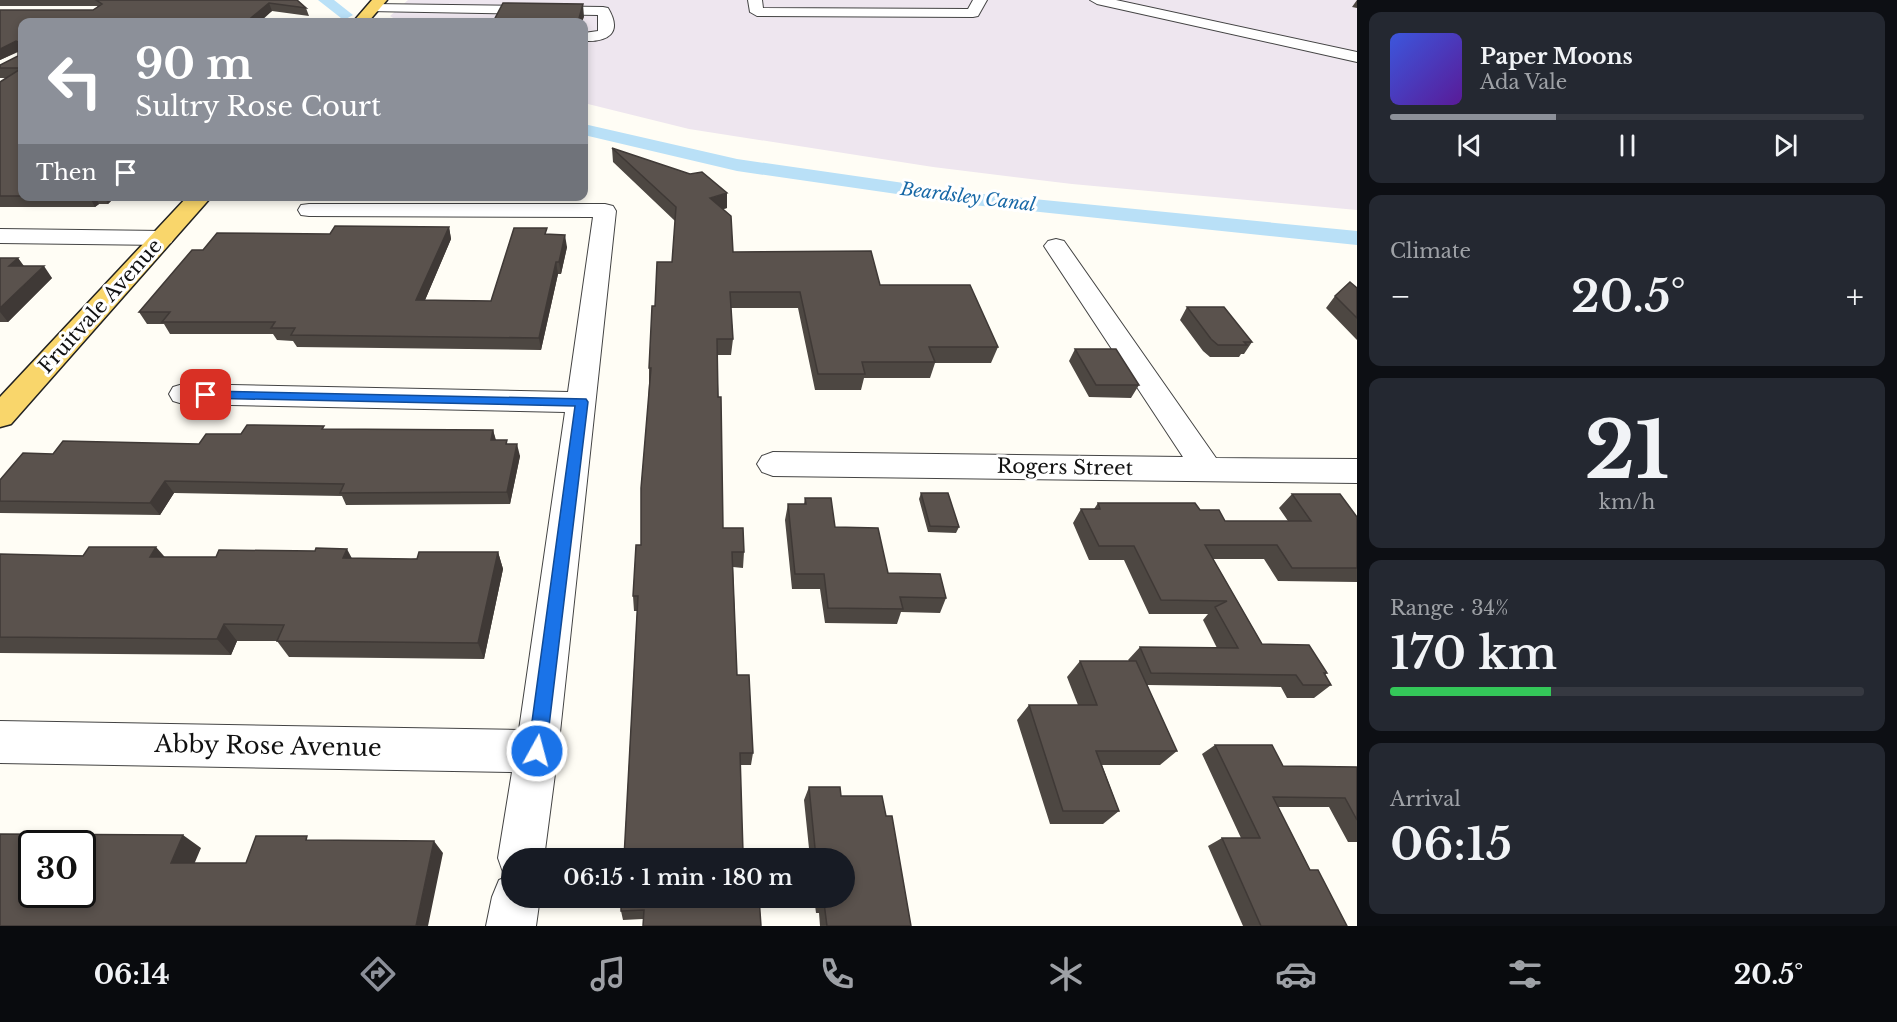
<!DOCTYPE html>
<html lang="en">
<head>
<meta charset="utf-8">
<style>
	body { margin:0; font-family:"Libre Baskerville",serif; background:#242831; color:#f1f3f6; height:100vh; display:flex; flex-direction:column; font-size:22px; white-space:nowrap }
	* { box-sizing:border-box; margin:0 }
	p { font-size:20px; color:#9ea1a6 }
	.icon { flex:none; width:33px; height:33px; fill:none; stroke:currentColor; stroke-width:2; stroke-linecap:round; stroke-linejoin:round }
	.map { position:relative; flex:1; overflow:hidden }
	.drawer { display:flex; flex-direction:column; gap:12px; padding:12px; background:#0d0f14; width:540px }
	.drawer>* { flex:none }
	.banner { position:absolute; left:18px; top:18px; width:570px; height:183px; border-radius:12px; box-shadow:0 3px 9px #0003; background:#8c9099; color:#fff; overflow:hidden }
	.speed { position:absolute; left:18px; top:830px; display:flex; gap:12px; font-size:30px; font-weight:700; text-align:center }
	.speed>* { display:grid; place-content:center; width:78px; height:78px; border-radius:50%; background:#171b24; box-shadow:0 3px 9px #0003; line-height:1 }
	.speed .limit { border:3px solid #111; border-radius:9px; background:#fff; color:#111 }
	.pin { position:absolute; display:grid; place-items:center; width:51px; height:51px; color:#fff; margin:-26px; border-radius:12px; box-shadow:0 3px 9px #0006 }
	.me { position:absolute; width:66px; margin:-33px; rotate:7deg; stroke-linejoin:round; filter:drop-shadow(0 0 4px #0008) }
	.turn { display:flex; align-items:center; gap:21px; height:126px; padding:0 18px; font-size:27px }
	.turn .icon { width:78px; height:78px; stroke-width:2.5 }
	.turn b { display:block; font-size:42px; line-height:51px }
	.then { display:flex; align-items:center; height:57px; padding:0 18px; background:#0003; gap:12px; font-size:22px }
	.big { font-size:45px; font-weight:600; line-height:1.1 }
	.drawer .widget { flex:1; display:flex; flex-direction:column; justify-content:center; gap:9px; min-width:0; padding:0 21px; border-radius:12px; background:#242831 }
	.drawer .dial { align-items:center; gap:0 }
	.dial b { font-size:78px; line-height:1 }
	.song { display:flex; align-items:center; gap:18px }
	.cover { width:72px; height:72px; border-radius:9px; background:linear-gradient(135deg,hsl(230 70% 55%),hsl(270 70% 35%)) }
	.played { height:6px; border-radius:3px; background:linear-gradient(90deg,#8c9099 35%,#363941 35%) }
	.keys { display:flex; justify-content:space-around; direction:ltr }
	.heat { display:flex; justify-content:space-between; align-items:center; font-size:33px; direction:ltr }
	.charge { height:9px; border-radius:4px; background:linear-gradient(90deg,#34c759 34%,#363941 0) }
	.trip { position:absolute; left:501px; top:848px; width:354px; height:60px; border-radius:30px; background:#171b24; box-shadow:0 3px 9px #0003; font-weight:600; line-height:60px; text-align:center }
	.tabs { display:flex; height:96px; justify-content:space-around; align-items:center; background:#090b0e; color:#9ea1a6 }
	.tabs .icon { width:42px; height:42px }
	.tabs .active { color:#8c9099 }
	.tabs b { font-size:27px; color:#f1f3f6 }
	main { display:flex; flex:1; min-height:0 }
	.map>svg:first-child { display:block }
	.industrial { fill:#eee6ef }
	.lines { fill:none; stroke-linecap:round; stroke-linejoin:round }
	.canal { fill:#b9e0f7; fill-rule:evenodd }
	.minor-casing { stroke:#444; stroke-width:2 }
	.major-casing { stroke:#222; stroke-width:3 }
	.minor { fill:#fff; fill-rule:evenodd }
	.major { fill:#f9d66b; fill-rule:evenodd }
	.wall { fill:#4d4742 }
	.shaded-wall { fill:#3f3936 }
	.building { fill:#5a524d; stroke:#3f3936; stroke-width:1.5; fill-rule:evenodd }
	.route { fill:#1a73e8; stroke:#114b97; stroke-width:1.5 }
	.labels { text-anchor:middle; stroke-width:6; stroke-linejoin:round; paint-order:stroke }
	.far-water-label { font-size:18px; font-style:italic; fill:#1768a6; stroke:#fff }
	.street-label { font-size:20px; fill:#111; stroke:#fff }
	.near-street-label { font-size:24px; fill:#111; stroke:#fff }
</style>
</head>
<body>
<main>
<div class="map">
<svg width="1357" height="926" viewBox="0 0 1357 926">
	<rect width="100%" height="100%" fill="#fffdf5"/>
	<path class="industrial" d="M408 0H1357V210L1072 184 933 167 689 129 584 103V22H400L390 16Z"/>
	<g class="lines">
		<path class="canal" d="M318 0H334L353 15 346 19 341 18Z
			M584 124 737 159 973 193 1357 231V245L973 205 737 171 584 135Z"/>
		<g class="minor-casing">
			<path id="minor" d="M748 0H762L763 8 968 9 973 0H987L978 16 973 17 757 16 750 12Z
				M1090 0H1116L1357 52V62L1097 4Z
				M373 4 603 7 608 8C623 33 608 42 584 41V33L598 31V15L368 11 366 8Z
				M309 204H605L613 206 616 211 558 751 544 858H512V897H540L536 926H486L492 897 499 880 508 876 504 875 498 858 512 772 0 763V721L519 730 565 412 183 404 173 401 169 394 173 387 183 384 568 392 593 217 309 216 301 215 298 210 301 205Z
				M0 229 163 231 171 233 174 238 171 243 163 245 0 243Z
				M1056 239 1064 241 1216 458 1357 459V483L773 476 762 472 757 464 762 456 773 452 1183 457 1044 246 1048 241Z"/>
		</g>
		<g class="major-casing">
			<path id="major" d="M372 0H387L368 22H353Z
				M188 196H212L11 424 0 427V397Z"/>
		</g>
		<use href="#minor" class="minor"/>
		<use href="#major" class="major"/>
	</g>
	<path class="wall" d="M0 0H297L306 8 309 16 272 11 22 196H116L108 204H99L95 207H0V82L7 78H0V65L18 56V52L0 60V10H93L98 7 97 6H0Z
		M1357 0V8L1352 7Z
		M612 148 727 208 723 209 733 252 880 285 998 347 991 363H935L930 378H864L861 390H815L798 308H731L733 339 731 355H717L723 528 744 552 743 568 733 567 737 675 753 753 751 765H740L624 858 637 611H634L633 596 641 545 649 384V368L655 306 672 262 675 221 613 162Z
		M449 227 451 239 425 300 491 301 547 234 567 247 561 274H558L541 350 297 347 293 341 277 340 273 334H170L164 324H147L139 312 203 250 330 234Z
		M0 258H18L24 266 52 278 8 322H0Z
		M1357 288V340L1326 308 1335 296Z
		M1187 307 1252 342 1244 354H1241L1239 357H1210L1203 351 1180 320Z
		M1075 349 1139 385 1131 398 1089 397 1069 361Z
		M325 429 493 430 496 440 508 444 520 456 510 504 346 505 342 496 174 493 160 515 0 513V501L53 454 199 444 241 434Z
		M921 493 959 527 956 533 928 532 919 499Z
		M1292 494 1357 517V582L1278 581 1264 559H1213L1262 644 1327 673 1325 675 1331 685 1314 698H1287L1281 687 1147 685 1177 751 1160 765H1102L1119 811 1103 824H1050L1017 720 1029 705H1078L1067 677 1080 661H1129L1128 660 1140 647 1217 648 1203 620 1208 614H1149L1124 560H1089L1073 523 1081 509H1094L1098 503 1200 510 1225 521H1288L1279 508Z
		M805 498 835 527 888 573 946 598 940 613 901 612 897 624 825 623 820 589H792L785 520 788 504H804Z
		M498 552 503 569 484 659 289 657 277 641H237L231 655 0 653V554L165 557 411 559Z
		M1215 745 1283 766 1357 767V842H1348L1329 807H1278L1310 870 1347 926H1243L1208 846 1222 838H1241L1202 754Z
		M809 787 841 796 886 816 911 926H820L819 913H816L814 897H844V858H810L804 800Z
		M759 897 643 919 623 920 621 911Z"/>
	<path class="shaded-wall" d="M269 3 272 11 260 22H246Z
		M583 4 584 17 582 22H578Z
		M16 41 21 50 0 60V49Z
		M727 193V208L710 213V198Z
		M89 196H95L99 204 95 207Z
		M104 196H116L108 204Z
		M449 227 451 239 420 312 416 300Z
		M565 235 567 247 561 274 559 262Z
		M18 258 26 270 9 266Z
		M556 262 558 274 541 350 539 338Z
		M44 266 52 278 8 322 0 312V308Z
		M493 430 496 442 491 440Z
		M517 444 520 456 510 504 507 492Z
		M165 481 174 493 160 515 150 503Z
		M156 547 171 564 150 557Z
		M347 549 356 566 343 558Z
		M498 552 503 569 484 659 478 643Z
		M224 624 237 641 231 655 217 639Z
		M183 835 201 848 190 874 171 863Z
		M434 841 443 853 428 926H416Z"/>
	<path class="building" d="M96 0H297L306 8 269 3 246 22H22V196H0V82L22 68H0V65L18 56V42L16 41 0 49V10H93L102 4Z
		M503 3 583 4 578 22H493Z
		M612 148 690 174 702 172 727 193 710 198 731 216 733 252 871 251 880 285H970L998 347H929L935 362H862L865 374H818L800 292H730L733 339H717L718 397H721L723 528H743L744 552H732L737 675H749L753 753H740L743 852 756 853V858H624L638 596H633L636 545H641V488L651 368H649L652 306H655L657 262H672L676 207Z
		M335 226 449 227 416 300 491 301 514 228H547L545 234 565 235 559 262H556L539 338 291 335 295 328H271L275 322H162L170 312H139L192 250H203L217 233 330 234Z
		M0 258H18L9 266H44L0 308Z
		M1350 282 1357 288V318L1335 296Z
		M1187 307H1224L1252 342H1244L1247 345H1218L1211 339Z
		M1075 349H1116L1139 385H1096Z
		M247 425 324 426 322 429 493 430 491 440H507L506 444H517L507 492 340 493 344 484 165 481 150 503 0 501V480L23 453 53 454 63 441 199 444 206 434H241Z
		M921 493H948L959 527 930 526Z
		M1292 494H1340L1357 517V568H1292L1277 545H1205L1262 644 1309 645 1327 673H1324L1331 685H1303L1296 675 1151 673 1140 647 1238 648 1215 607 1227 601 1161 600 1134 546H1099L1081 509H1100L1098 503H1195L1200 510H1219L1225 521H1311Z
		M805 498H831L835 527 878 528 888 573 940 574 946 598 900 597 903 609 828 608 824 574H795L788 504H806Z
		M89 547H156L150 557H216L219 550 315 551 316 548 347 549 343 558 411 559H417L419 552H498L478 643 277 641 284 625 224 624 217 639 0 637V554L83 556Z
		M1080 661H1136L1177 751H1096L1119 811H1063L1029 705H1097Z
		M1215 745H1272L1283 766 1357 767V820L1345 798 1273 797 1310 870H1318L1347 926H1261L1222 838H1260Z
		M809 787H840L841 796H882L886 816H892L911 926H827L824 903H821V897H844V858H816Z
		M0 834 183 835 171 863H246L256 836H307L306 840 434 841 416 926H0ZM32 843H82V894H32Z
		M621 897H759L761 926H643L644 910 621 911Z"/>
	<path class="route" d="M206 391 586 399 588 402 546 751 544 757 537 760 530 757 528 751 575 406 202 398 200 395Z"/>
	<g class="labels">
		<g class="far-water-label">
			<text transform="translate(968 197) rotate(7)" y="6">Beardsley Canal</text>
		</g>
		<g class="street-label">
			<text transform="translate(100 306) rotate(-48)" y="7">Fruitvale Avenue</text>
			<text transform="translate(1065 467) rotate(1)" y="7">Rogers Street</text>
		</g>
		<g class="near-street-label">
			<text transform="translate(268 746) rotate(1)" y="8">Abby Rose Avenue</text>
		</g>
	</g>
</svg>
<div class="speed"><div class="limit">30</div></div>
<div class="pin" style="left:206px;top:395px;background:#d93025"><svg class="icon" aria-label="arrive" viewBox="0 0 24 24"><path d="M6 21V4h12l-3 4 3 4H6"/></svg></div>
<svg class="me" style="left:537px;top:751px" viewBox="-20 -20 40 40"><circle r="17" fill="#1a73e8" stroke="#fff" stroke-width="3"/><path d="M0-11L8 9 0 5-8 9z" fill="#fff"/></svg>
<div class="trip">06:15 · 1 min · 180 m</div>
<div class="banner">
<div class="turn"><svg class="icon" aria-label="left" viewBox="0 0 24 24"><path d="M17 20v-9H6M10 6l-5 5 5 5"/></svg><div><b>90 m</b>Sultry Rose Court</div></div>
<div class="then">Then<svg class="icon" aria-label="arrive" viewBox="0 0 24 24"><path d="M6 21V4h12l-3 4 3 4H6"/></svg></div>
</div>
</div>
<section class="drawer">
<div class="widget">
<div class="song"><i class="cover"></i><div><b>Paper Moons</b><p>Ada Vale</p></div></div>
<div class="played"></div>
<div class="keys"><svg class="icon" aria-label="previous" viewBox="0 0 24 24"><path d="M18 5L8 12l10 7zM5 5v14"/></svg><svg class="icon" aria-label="pause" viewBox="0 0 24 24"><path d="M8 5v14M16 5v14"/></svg><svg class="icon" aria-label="next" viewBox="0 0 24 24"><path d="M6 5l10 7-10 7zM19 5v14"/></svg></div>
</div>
<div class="widget"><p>Climate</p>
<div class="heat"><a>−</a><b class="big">20.5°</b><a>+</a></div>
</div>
<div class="widget dial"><b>21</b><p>km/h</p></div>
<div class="widget"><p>Range · 34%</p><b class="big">170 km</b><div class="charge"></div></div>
<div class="widget"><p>Arrival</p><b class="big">06:15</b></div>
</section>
</main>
<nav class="tabs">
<b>06:14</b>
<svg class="icon active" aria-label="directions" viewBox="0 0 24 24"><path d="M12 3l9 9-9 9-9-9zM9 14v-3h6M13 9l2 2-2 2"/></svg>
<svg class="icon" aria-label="music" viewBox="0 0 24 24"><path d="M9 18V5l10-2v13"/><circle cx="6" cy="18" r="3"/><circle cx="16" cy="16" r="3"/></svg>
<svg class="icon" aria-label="phone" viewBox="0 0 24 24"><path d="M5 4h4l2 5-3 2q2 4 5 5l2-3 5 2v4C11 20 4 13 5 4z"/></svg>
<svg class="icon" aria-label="climate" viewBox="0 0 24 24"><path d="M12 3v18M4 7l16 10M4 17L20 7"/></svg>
<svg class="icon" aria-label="car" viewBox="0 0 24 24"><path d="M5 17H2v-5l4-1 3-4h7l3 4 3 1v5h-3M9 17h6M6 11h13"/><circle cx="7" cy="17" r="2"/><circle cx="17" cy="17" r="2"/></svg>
<svg class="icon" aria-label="filters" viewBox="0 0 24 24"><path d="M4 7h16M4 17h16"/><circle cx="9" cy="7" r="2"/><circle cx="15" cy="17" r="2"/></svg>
<b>20.5°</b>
</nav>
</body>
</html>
